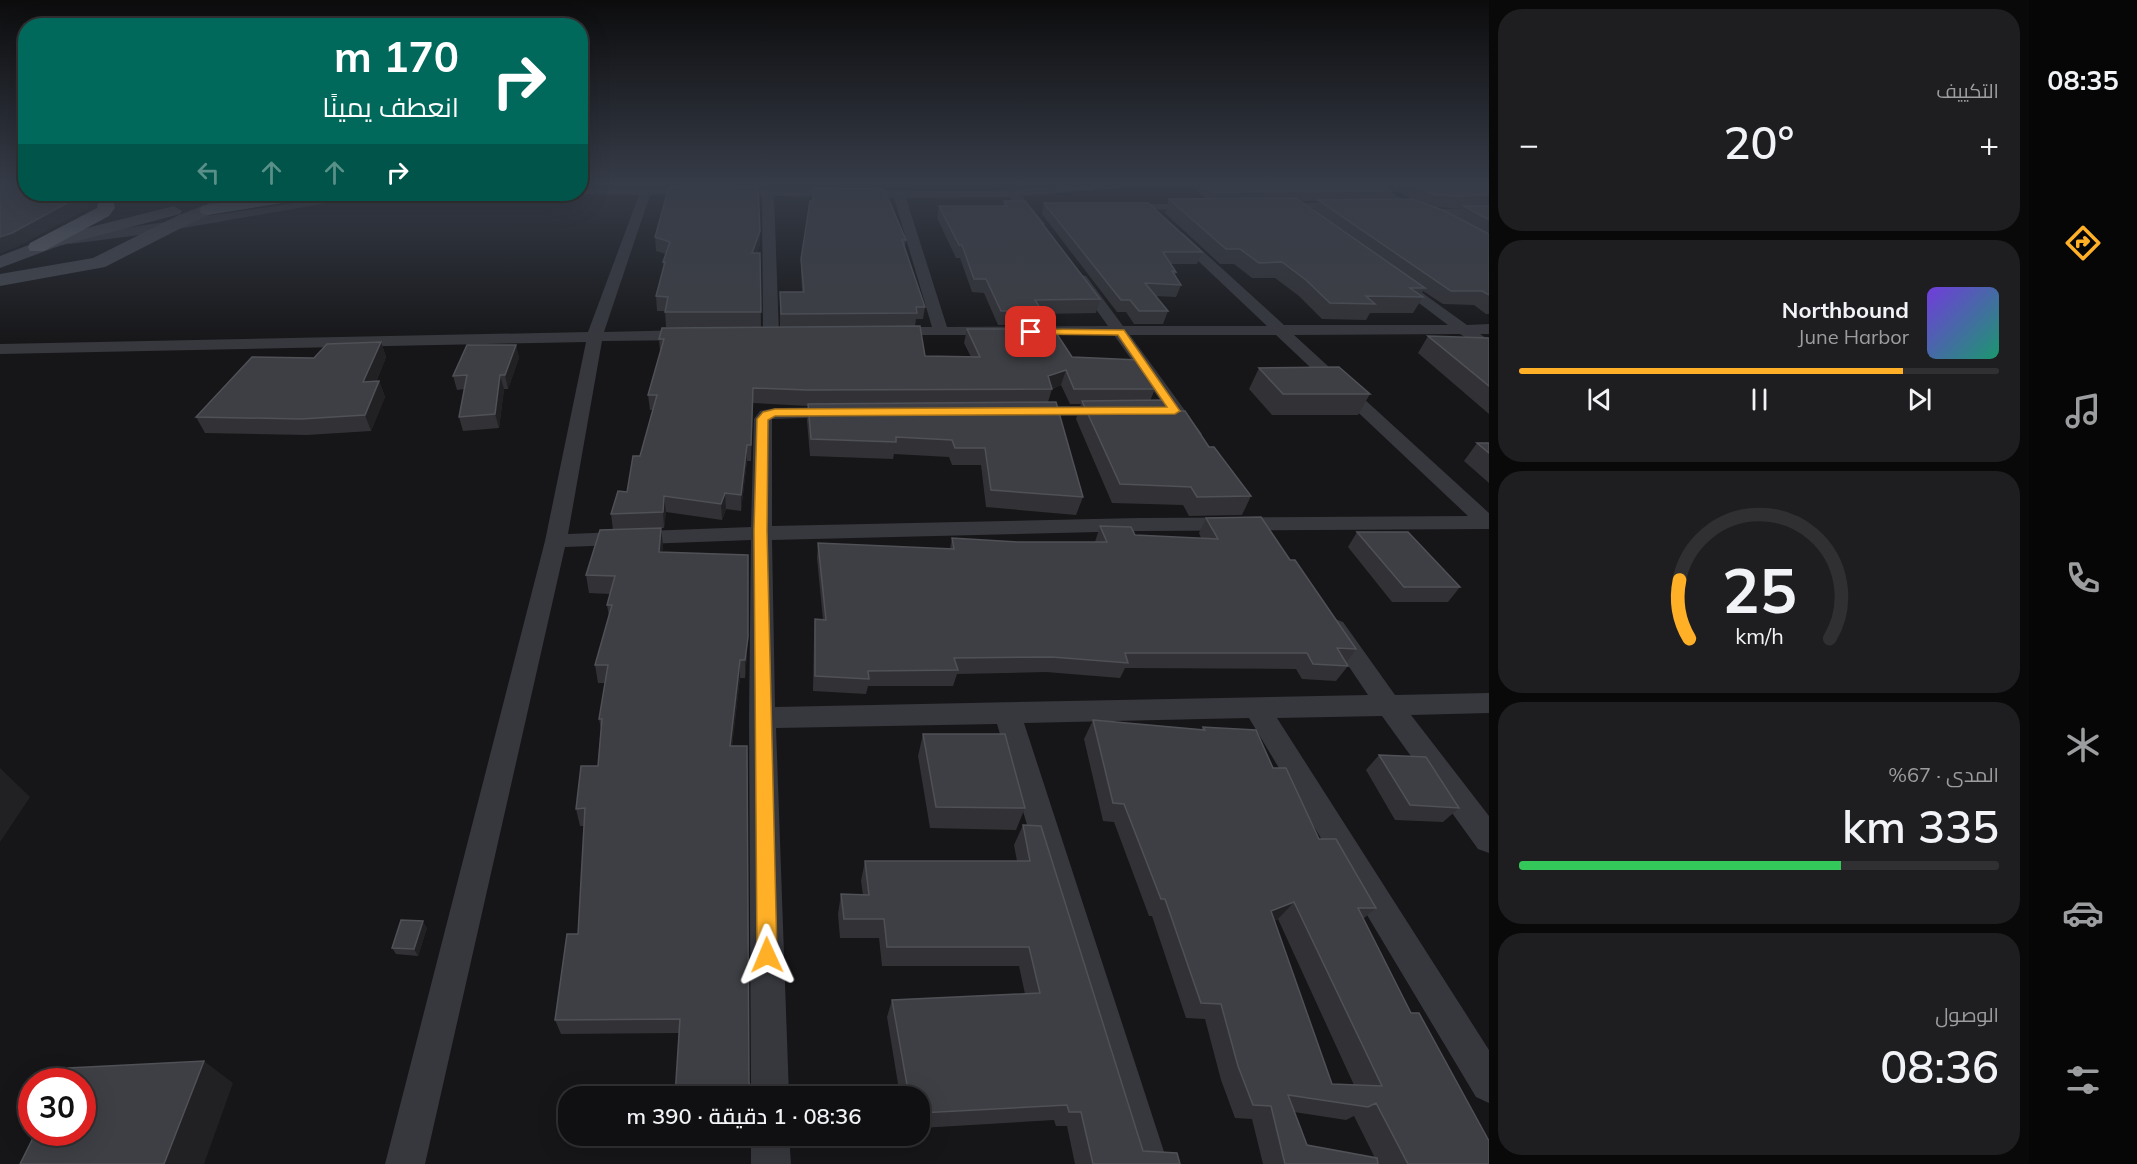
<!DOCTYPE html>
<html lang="ar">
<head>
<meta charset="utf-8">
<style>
	body { margin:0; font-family:Mulish,Cairo,sans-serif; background:#1e1e20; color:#f1f3f6; direction:rtl; height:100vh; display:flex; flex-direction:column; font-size:22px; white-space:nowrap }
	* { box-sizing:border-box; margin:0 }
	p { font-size:20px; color:#9c9d9f }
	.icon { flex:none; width:33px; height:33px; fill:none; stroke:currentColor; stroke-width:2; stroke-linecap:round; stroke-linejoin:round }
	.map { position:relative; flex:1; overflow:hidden; direction:ltr }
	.sheet { display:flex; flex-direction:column; gap:9px; padding:9px; background:#09090a; width:540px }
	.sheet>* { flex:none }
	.banner { position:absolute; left:18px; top:18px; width:570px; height:183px; border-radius:24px; box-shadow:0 6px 24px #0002,0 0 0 2px #303032; direction:rtl; background:#00695c; color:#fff; overflow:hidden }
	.speed { position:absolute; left:18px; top:1068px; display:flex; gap:12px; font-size:30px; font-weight:700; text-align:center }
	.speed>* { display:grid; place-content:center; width:78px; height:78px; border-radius:50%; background:#101012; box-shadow:0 6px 24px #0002,0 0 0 2px #303032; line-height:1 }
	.speed .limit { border:9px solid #d22; background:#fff; color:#111 }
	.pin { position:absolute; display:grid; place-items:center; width:51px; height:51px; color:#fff; margin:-26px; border-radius:12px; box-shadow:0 3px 9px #0006 }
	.me { position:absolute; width:66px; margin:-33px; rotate:359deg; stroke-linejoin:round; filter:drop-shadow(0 0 4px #0008) }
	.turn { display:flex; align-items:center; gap:21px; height:126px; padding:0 30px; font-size:27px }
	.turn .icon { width:78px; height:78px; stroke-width:2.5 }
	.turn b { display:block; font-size:42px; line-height:51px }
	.lanes { display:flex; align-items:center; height:57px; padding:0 30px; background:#0003; justify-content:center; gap:30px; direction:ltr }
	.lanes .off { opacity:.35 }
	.big { font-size:45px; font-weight:600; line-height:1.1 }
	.sheet .widget { flex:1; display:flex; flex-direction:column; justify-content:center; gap:9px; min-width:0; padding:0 21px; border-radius:24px; background:#1e1e20 }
	.sheet .dial { align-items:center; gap:0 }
	.dial svg { height:156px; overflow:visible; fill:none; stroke:#303032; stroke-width:7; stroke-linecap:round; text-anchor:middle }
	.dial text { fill:#f1f3f6; stroke:none }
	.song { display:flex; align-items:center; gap:18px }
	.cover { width:72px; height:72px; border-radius:9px; background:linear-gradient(135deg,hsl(260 70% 55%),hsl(160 70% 35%)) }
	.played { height:6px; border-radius:3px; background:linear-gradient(90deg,#ffb027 80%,#303032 80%) }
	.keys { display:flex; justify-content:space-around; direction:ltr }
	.heat { display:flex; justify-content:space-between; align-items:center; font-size:33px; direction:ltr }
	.charge { height:9px; border-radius:4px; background:linear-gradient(90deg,#34c759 67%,#303032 0) }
	.trip { position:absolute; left:558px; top:1086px; width:372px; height:60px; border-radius:24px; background:#101012; box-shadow:0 6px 24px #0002,0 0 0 2px #303032; font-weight:600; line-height:60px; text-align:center; direction:rtl }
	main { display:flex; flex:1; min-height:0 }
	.tab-bar { display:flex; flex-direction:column; width:108px; justify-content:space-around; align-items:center; background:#060607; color:#9c9d9f }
	.tab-bar .icon { width:42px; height:42px }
	.tab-bar .active { color:#ffb027 }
	.tab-bar b { font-size:27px; color:#f1f3f6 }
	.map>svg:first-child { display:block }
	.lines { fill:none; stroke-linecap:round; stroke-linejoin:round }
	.street { fill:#37383e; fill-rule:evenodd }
	.secondary { fill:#44474e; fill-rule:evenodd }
	.highway { fill:#62666f; fill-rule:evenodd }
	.wall { fill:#323236; fill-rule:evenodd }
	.shaded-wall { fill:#212124 }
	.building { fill:#3e3f44; stroke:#4f5157; stroke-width:1.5; fill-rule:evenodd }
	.route { fill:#ffb027; stroke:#a67219; stroke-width:1.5 }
</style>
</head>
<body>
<main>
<nav class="tab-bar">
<b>08:35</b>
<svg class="icon active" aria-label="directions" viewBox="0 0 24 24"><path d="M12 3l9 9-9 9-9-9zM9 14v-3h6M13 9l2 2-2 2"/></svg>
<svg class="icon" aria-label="music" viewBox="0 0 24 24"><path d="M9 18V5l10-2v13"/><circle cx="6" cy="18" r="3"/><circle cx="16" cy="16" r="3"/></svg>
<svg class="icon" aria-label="phone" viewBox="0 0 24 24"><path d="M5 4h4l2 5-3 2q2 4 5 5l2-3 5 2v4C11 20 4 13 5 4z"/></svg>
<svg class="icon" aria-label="climate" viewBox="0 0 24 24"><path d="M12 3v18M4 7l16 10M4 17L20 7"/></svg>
<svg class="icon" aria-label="car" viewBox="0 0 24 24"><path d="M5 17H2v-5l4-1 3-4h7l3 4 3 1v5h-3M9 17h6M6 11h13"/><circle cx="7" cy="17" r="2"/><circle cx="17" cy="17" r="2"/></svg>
<svg class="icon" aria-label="filters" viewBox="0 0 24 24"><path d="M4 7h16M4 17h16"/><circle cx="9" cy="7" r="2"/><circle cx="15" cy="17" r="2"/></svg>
</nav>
<section class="sheet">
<div class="widget"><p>التكييف</p>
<div class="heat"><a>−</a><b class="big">20°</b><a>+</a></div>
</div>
<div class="widget">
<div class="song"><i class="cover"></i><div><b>Northbound</b><p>June Harbor</p></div></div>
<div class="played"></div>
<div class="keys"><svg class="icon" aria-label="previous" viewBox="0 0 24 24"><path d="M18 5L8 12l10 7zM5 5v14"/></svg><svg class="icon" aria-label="pause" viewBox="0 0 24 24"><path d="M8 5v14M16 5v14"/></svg><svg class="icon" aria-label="next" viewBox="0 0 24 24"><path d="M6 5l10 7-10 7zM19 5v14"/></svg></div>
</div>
<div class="widget dial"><svg viewBox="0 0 100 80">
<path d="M14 69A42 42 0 1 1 86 69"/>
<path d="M14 69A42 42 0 0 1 9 39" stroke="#ffb027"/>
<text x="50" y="56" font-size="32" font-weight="700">25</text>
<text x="50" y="72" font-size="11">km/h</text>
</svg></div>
<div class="widget"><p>المدى · 67%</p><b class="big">335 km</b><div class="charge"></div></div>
<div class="widget"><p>الوصول</p><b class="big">08:36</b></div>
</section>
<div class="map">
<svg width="1489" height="1164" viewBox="0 0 1489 1164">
	<rect width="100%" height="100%" fill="#161618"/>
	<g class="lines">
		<path class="street" d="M1114 183H1147L1142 186 1022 196 1045 224 1039 228 1035 227 1010 197 906 198 947 327 1108 326 1074 279 1081 275 1086 276 1123 326H1267L1175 239 1173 236 1179 232 1183 233 1284 325H1448L1391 282 1393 279H1403L1467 325 1489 324V334H1480L1489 340V352L1460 334 1294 335 1489 513V529L1139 531 772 540 775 707 1368 695 1323 628 1327 622 1335 619 1343 622 1395 695 1489 693V713L1411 715 1489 816V853L1478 849 1382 716 1277 718 1489 1050V1103L1476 1097 1249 718 1024 723 1168 1164H1128L997 724 776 728 789 1096H751L749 718 751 540 565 547 425 1164H385L545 541 586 342 0 354V344L588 332 639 195 575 194H580V189H696L700 190V194L650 195 604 332 691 330 699 335 691 340 602 341 568 534 751 527 754 419 760 411 775 408 837 407 843 408 846 412 843 416 837 417 772 419V526L1139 518 1468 516 1276 335H1130L1202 434 1199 438H1187L1114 335H887L884 332 892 327H932L894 198 774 196 779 334 771 339 766 337 763 334 762 196 729 195 723 192 729 189 988 191Z
			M1365 183H1377L1413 206 1407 209 1403 208Z
			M357 194H413L407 197 338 201 155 233 70 244 64 240 70 236Z
			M1278 203H1347L1353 206 1347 209 1274 208V204Z
			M1122 204H1197L1203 207 1197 210 1118 209V205Z
			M1489 208V216L1430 217 1424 213 1430 209Z
			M1029 406H1107L1113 407 1116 411 1113 415 1107 416 1023 415 1020 411 1023 407Z
			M751 1136H789L791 1164H751Z"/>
		<path class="secondary" d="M233 194H253L251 197 191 223 105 267 0 286V274L93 258 179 215Z
			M174 206 182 211 180 214 59 246 0 268V256L47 238Z"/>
		<path class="highway" d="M89 194H107L112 196 115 208 109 216 44 251H30L28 247 30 243 97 208 98 202Z
			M279 194H315L307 199 208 215 202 214 199 210 202 206 208 205Z"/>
	</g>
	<path class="wall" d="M1189 183H1380L1392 191 1388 199 1417 201 1392 189 1394 185 1391 183H1489V314H1486L1474 305 1443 304 1423 291 1421 295 1423 297 1413 313H1370L1366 320 1322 319 1299 296 1275 278H1252L1234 264H1220L1165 213 1169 199H1206ZM1301 201H1318L1314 210ZM1435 207 1450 208H1463L1458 217Z
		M812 188 906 240 905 248 925 307 923 319H916L915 326 925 356 971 357 964 343 967 329H1007L1008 325H998L984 293 972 292 960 258H956L937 218 939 206H1003L1004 201 1100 299 1096 313 1041 314 1039 325 1072 357 1155 389 1150 401 1169 411 1209 447 1251 496 1242 515 1189 516 1183 505 1112 503 1076 419 1081 404H1070L1061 385 1052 389 1048 402 1083 497 1076 515 986 507 981 465H952L949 457 894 454 893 459 810 456 807 421 808 406 753 403 751 461H747L741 511 726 509 722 520 666 512 664 528H661L663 546 662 552 747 655 745 678H740L732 746 749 1083 751 1086H776V1096H675L679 1033 561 1034 555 1020 578 934 584 826H580L576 809 598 766 601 729 599 719 605 683H598L595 665 609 616 607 605 610 594 589 593 586 575 613 530 611 514 627 492 640 456 653 410H650L648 395 660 352 659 339 780 327V292H802L801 271V259L812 201Z
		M1044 203 1202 252 1197 264H1171L1176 272 1175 276 1181 285 1176 297 1155 296 1168 311 1163 324H1134L1126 312H1117L1042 214Z
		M655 237 760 245 757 253H760L761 327H666L665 311H657L656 296 664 268 663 262 666 254 656 251Z
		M1428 336 1489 338V414L1418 353Z
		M381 342 386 357 376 382 379 381 385 397 371 431 307 435 205 433 196 417 314 358Z
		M516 345 519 358 508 389H504L499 428 463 431 459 417 464 389 457 390 453 376Z
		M1259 368 1370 394 1358 415H1272L1249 389Z
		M1477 443H1489V483L1464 461Z
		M1206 518 1290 560 1356 649 1346 663 1348 666 1336 681 1302 679 1296 669 1125 668 1120 678 1046 672 957 674 953 686H868L866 694 813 691 814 635 815 619 823 620 817 558 818 543 950 549 952 538 1018 542H1095L1100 526 1135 535 1201 538 1199 533Z
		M1357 532 1460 587 1448 602H1392L1348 547Z
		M1093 720 1201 730 1203 727 1273 768 1319 839 1376 908 1363 919 1489 1164H1263L1252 1119 1235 1118 1221 1080 1205 1019 1186 1018 1152 916H1149L1114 822 1103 821 1084 739ZM1278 919 1354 1085 1332 1084 1274 921ZM1294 1112 1346 1120 1354 1116 1375 1158 1307 1145Z
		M923 734 1025 808 1016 830 930 828 918 756Z
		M1379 755 1459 808 1443 822 1395 820 1366 770Z
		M1023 825 1143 1151 1180 1164H1075L1067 1126H1056L1054 1120 920 1128V1096H900L887 1017 892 1000 1025 994 1019 966H882L879 938H840L838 914 841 894 863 895 861 881 865 861H1017L1014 845Z
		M427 928 418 956 396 954 392 948Z
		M676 1136H743V1138Z"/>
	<path class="shaded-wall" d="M60 194H78L80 197 82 195 89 208 19 246 0 254V237Z
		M760 231V245L752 267V253Z
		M381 342 386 357 369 398 363 382Z
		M516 345 519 358 508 389 505 375Z
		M1066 370 1061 385 1050 389 1048 376Z
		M500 375 504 389 499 428 495 414Z
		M379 381 385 397 371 431 365 415Z
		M747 445V461L741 511V495Z
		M725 493 726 509 722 520 721 504Z
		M664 496 666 512 664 528 663 512Z
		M661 528 663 546 661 570 659 552Z
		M748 555 747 655 745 678V660Z
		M740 660V678L730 764V746Z
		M0 768 30 797 0 842Z
		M1294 902 1278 919 1255 928 1271 911Z
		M423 921 427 928 418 956 414 949Z
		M204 1061 233 1083 204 1164H164Z"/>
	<path class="building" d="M1203 183H1380L1392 191 1213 192Z
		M1410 183H1489V195L1456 196 1435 195Z
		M0 184 26 185V194H60L82 195 12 233 0 237Z
		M684 185 758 186 760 231 752 253H760L761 312H665L668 297 656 296 665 262H663L670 242 655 237 669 187Z
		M812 188 884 189 906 240H902L925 307H916L917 313 781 314 780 292H804L801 259 810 201H814Z
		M1296 198 1425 288H1410L1423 297 1366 296 1375 304 1330 303 1306 280 1282 262 1259 263 1240 249H1226L1169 199Z
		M1412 199 1445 211 1489 234V295L1482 291H1451L1318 200Z
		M1004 201H1025L1100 299 1035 300 1042 311H1001L986 279H974L962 245H959L939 206H1007Z
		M1044 203H1148L1202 252H1163L1176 272 1172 271 1181 285 1145 283 1168 311H1139L1130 300H1121Z
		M1464 206H1489V220Z
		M1008 325H1051L1072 357 1139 360 1155 389H1074L1066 370 1048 376 1052 389 807 390 753 388 751 445H747L741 495 725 493 721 504 664 496 663 512 611 514 618 491 627 492 633 456H640L657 395H648L664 339H659L662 328 920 326 925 356 980 357 967 329H1010Z
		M1428 336 1489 338V386Z
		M381 342 363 382 379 381 365 415 301 419 196 417 252 357 314 358 327 344Z
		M467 345H516L505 375H500L495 414 459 417 467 375 453 376Z
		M1339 367 1370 394H1283L1259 368Z
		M1164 400 1169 411H1185L1209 447H1214L1251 496 1197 497 1191 487 1120 484 1082 401Z
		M1056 402 1083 497 991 490 985 448H955L952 440 896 437V442L811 439 808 404Z
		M1477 443H1489V453Z
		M1261 517 1290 560H1295L1356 649 1337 648 1348 666 1313 664 1307 653H1125L1128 663 1052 657 954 658 958 670 868 671 869 679 815 676V619L826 620 818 543 954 549 952 538 1018 542H1107L1100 526 1131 527 1135 535 1218 539 1206 518Z
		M661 528 659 552 748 555V637L745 660H740L730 746H747L749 1083 751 1086H776V1094L743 1093V1096H675L680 1019 555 1020 567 934H578L585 808 576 809 581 766H598L602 719H599L608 665H595L612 605H607L615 576 586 575 600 530Z
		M1357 532H1408L1460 587H1404Z
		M1093 720 1205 730 1203 727 1256 730 1273 768H1286L1319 839H1336L1376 908H1358L1411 1013H1419L1489 1141V1164H1408L1376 1103 1368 1107 1288 1095 1307 1145 1377 1158 1378 1164H1285L1271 1106 1253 1105 1238 1066 1221 1004 1201 1003 1165 899H1161L1124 804 1113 803ZM1294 902 1382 1086 1332 1084 1271 911Z
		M923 734H1005L1025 808 936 807Z
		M1379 755 1426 757 1459 808 1410 805Z
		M1023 825 1041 826 1143 1151 1177 1153 1180 1164H1093L1081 1112H1069L1067 1105 920 1113V1096H909L892 1000 1040 993 1029 947H887L884 919H844L841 894 869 895 865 861H1030Z
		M401 920 423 921 414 949 392 948Z
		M204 1061 164 1164H20L36 1132H82V1082H61L68 1068Z"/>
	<linearGradient id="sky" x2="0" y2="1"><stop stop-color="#0c0c0d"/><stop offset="0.53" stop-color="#363c48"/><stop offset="1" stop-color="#363c48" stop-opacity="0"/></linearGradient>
	<rect width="1489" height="346" fill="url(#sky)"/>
	<path class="route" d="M1031 329 1124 330 1180 411 1175 414 775 416 768 420 767 531 777 955 774 962 767 965 760 962 757 955 754 531 757 419 763 412 775 409 1167 407 1118 335 1027 334 1026 332Z"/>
</svg>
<div class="speed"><div class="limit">30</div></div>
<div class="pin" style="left:1031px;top:332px;background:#d93025"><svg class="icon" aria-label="arrive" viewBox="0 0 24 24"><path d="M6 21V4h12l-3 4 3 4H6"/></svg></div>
<svg class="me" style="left:767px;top:955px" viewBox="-20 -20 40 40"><path d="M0-17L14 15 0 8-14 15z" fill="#ffb027" stroke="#fff" stroke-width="4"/></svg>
<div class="trip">08:36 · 1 دقيقة · 390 m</div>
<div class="banner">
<div class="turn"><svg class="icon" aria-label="right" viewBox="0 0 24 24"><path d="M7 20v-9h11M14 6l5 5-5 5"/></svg><div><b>170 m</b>انعطف يمينًا</div></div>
<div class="lanes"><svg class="icon off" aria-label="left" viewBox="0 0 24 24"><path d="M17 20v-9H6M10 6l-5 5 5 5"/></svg><svg class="icon off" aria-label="ahead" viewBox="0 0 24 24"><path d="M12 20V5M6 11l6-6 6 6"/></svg><svg class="icon off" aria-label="ahead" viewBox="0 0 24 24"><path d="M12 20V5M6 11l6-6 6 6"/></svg><svg class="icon" aria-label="right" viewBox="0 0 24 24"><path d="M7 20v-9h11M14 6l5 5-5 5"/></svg></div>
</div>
</div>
</main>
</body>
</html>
